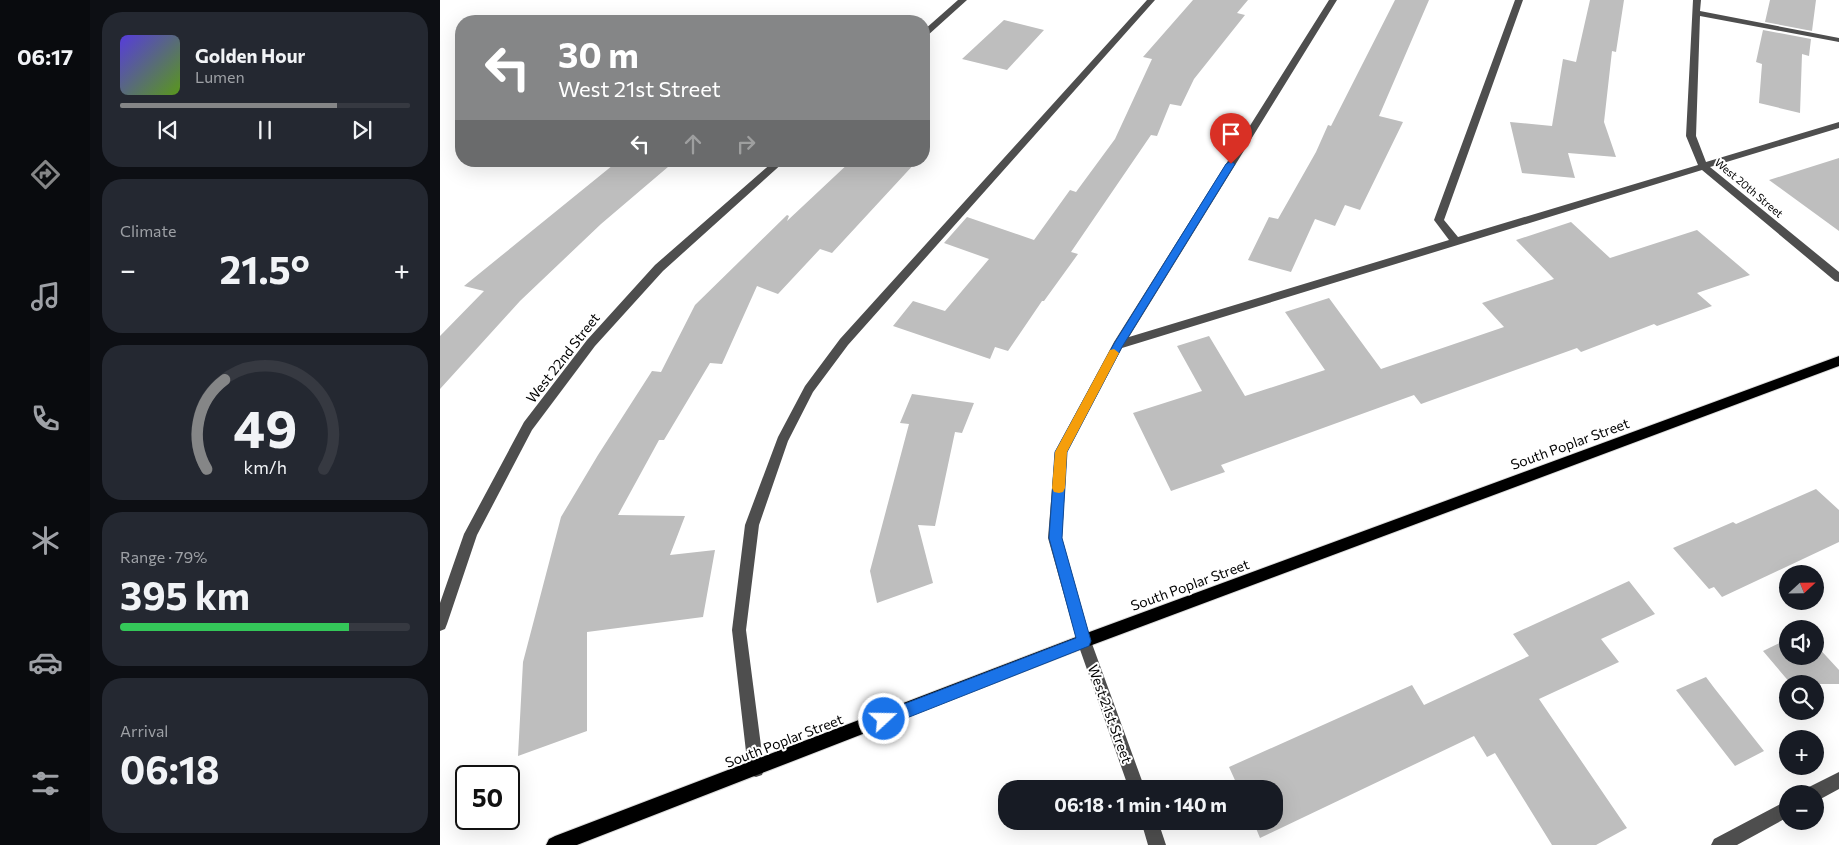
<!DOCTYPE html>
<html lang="en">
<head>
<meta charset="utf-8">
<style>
	body { margin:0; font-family:Commissioner,sans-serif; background:#242831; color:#f1f3f6; height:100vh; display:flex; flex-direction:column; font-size:19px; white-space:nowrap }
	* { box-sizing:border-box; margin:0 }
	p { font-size:16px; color:#9ea1a6 }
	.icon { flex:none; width:28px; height:28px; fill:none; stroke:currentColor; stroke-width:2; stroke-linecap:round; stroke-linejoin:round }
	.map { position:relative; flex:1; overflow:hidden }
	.drawer { display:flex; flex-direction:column; gap:12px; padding:12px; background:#0d0f14; width:350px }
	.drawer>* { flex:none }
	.hud { position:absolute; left:15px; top:15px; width:475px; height:152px; border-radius:20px; box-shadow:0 5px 20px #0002; background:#858687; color:#fff; overflow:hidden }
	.needle { width:32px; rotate:68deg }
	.controls { position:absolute; left:1339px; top:565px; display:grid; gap:10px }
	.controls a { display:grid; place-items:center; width:45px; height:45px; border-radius:50%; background:#171b24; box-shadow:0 5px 20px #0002; font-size:25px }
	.speed { position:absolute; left:15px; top:765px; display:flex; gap:10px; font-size:25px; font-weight:700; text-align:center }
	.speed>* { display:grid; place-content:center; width:65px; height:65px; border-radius:50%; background:#171b24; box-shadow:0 5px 20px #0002; line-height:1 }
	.speed .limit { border:2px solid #111; border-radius:8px; background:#fff; color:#111 }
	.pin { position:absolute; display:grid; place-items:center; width:42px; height:42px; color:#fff; margin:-51px -21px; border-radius:50% 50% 50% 0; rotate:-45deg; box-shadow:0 0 5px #0007 }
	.pin .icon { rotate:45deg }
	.me { position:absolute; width:55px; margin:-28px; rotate:69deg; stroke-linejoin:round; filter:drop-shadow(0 0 4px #0008) }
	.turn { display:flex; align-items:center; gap:18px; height:105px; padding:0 20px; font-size:22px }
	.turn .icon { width:65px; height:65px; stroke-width:2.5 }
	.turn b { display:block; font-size:35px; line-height:42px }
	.lanes { display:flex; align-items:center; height:48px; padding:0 20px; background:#0003; justify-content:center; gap:25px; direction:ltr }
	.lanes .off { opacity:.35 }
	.big { font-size:38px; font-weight:700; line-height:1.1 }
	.drawer .widget { flex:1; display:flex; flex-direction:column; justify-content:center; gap:8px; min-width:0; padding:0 18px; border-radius:20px; background:#242831 }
	.drawer .dial { align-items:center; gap:0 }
	.dial svg { height:130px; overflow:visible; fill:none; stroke:#363941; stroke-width:7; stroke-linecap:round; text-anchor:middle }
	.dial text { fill:#f1f3f6; stroke:none }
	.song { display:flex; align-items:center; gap:15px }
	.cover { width:60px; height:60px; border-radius:8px; background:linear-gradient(135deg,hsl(250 70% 55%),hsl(90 70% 35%)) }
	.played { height:5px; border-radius:2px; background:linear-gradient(90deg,#858687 75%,#363941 75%) }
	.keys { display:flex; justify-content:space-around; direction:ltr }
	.heat { display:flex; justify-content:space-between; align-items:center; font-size:28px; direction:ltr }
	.charge { height:8px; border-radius:4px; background:linear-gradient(90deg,#34c759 79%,#363941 0) }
	.trip { position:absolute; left:558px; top:780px; width:285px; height:50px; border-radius:20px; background:#171b24; box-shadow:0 5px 20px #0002; font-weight:700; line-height:50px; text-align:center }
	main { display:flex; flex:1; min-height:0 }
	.tab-bar { display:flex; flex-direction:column; width:90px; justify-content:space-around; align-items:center; background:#090b0e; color:#9ea1a6 }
	.tab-bar .icon { width:35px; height:35px }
	.tab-bar .active { color:#858687 }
	.tab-bar b { font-size:22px; color:#f1f3f6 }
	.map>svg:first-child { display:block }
	.building { fill:#bebebe }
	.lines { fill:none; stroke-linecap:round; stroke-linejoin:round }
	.major-casing { stroke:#dbdbdb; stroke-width:2 }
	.minor { fill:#4e4e4e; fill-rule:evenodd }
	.major { fill:#000; fill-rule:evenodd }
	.route { fill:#1a73e8; stroke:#114b97 }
	.slow { fill:#f59e0b }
	.labels { text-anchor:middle; stroke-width:4; stroke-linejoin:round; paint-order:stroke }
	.far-street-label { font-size:11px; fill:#000; stroke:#fff }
	.street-label { font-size:14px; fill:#000; stroke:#fff }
</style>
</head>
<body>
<main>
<nav class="tab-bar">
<b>06:17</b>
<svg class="icon active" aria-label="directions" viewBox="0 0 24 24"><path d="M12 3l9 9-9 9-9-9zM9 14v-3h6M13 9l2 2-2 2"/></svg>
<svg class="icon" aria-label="music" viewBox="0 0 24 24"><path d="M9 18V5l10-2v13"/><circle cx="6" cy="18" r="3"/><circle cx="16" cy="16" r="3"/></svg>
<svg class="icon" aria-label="phone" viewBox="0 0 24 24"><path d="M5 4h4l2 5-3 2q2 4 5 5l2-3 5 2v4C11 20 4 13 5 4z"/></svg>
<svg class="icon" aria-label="climate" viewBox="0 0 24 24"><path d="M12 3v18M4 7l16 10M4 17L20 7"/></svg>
<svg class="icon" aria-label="car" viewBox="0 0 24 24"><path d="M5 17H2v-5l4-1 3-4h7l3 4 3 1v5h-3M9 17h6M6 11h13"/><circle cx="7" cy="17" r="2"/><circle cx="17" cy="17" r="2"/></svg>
<svg class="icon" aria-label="filters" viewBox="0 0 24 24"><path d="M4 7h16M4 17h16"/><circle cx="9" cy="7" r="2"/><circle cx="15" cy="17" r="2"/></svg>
</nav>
<section class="drawer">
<div class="widget">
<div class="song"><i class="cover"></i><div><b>Golden Hour</b><p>Lumen</p></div></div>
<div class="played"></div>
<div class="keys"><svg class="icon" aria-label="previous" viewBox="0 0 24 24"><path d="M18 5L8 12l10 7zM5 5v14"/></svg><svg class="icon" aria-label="pause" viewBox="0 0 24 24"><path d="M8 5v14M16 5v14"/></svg><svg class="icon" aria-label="next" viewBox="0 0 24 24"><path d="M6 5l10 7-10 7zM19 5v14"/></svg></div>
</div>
<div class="widget"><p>Climate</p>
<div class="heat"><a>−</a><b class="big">21.5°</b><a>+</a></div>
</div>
<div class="widget dial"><svg viewBox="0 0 100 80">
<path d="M14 69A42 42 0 1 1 86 69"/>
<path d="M14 69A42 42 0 0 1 25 14" stroke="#858687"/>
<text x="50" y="56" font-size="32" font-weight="700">49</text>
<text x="50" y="72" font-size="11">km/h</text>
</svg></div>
<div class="widget"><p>Range · 79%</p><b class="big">395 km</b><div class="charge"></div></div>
<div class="widget"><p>Arrival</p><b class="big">06:18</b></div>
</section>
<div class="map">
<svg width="1399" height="845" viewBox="0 0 1399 845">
	<rect width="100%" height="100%" fill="#fff"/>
	<path class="building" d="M753 0H808L797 13 805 15 754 79 741 106 730 104 717 136 711 135 631 252 638 254 604 301H602L568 351 555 347 550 359 453 326 473 301 505 311 549 259 504 243 527 217 594 240 630 190 636 192 675 139 712 59 703 57Z
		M955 0H989L939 116 963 122 920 210 905 205 895 226 875 219 851 272 808 260 829 217 838 219 876 152 888 125 891 126Z
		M1150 0H1184L1176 52 1172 51 1164 122 1176 157 1128 153 1135 178 1082 173 1070 122 1112 126 1123 59 1136 62Z
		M1330 0H1376L1372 31 1325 22Z
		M564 20 604 30 567 70 522 59Z
		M1323 30 1371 39 1369 56 1362 54 1360 113 1319 103 1322 64 1316 62Z
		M1399 158V231L1329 180Z
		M178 161H235L161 224 80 301 0 389V336L44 291 24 286Z
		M411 161H477L392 253 380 249 338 294 317 286 282 364 270 363 224 440H219L178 515 245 516 230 555 275 550 263 617 147 632V731L78 756 83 662 121 517 158 455 212 371 221 372 255 305 347 215 349 216 347 221Z
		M1131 222 1170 258 1257 230 1310 275 1257 293 1272 306 1217 326 1214 324 1141 352 1137 348 981 404 974 395 781 465 785 472 731 491 693 413 762 391 737 346 769 336 805 396 885 370 845 312 889 298 941 369 1064 327 1042 303 1114 279 1076 240Z
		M472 394 534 403 522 433 515 432 495 526 478 525 493 583 437 603 430 571 469 424 460 423Z
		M1376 489 1399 510V542L1282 597 1274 587 1269 589 1233 548 1293 522 1296 524Z
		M1189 581 1215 614 1161 639 1179 662 1099 699 1187 828 1156 845H1112L1055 753 1047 757 1034 736 820 838 813 821H834V789H799L789 767 972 685 984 705 1089 656 1073 634Z
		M1348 639V656H1375V644L1399 670V684H1351L1323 651Z
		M1266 677 1275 689 1324 751 1295 766 1236 690Z"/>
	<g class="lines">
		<g class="major-casing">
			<path id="major" d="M1399 356V366L644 648 137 845H106L109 839 115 836 644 634Z"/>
		</g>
		<path class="minor" d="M518 0H527L487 36H484V30Z
			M707 0H715L408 345 373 392 348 441 319 525 306 630 324 769 322 775 316 777 310 775 308 769 292 630 305 525 338 437 365 386 400 339Z
			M889 0H897L689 337 1009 240 994 220 1075 0H1083L1004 220 1018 237 1258 165 1246 136 1253 0H1261L1260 11 1399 38V42L1260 16 1256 136 1266 162 1399 122V128L1270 167 1399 272V282L1395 281 1262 170 682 348 627 452 622 538 651 641 705 789H689L637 641 608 538 615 452 674 342Z
			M334 161H345L223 271 155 346 92 430 37 535 7 624 5 629 0 631V603L24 534 84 422 147 340 215 265Z
			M1399 772V789L1375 802V794H1365L1367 788Z
			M1348 800V817L1297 845H1271L1274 839Z
			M701 821H718L726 845H708Z"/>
		<use href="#major" class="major"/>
	</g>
	<path class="route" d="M791 161 795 164 682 347 627 452 622 538 651 641 649 646 444 727 438 724 436 719 438 714 636 638 609 538 615 452 675 342 786 164Z"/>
	<path class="slow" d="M674 349 679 353 627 452 625 488 623 492 619 493 614 492 612 488 615 452 670 350Z"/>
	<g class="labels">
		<g class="far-street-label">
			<text transform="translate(1309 188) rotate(40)" y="4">West 20th Street</text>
		</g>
		<g class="street-label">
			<text transform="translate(123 358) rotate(-52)" y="5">West 22nd Street</text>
			<text transform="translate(1130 444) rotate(-20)" y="5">South Poplar Street</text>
			<text transform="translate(750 585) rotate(-20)" y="5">South Poplar Street</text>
			<text transform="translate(670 714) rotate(70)" y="5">West 21st Street</text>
			<text transform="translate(344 741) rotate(-21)" y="5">South Poplar Street</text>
		</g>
	</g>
</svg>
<div class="controls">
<a><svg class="needle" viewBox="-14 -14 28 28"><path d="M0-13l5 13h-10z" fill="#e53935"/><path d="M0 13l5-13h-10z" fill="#9ea1a6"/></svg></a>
<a><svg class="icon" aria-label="sound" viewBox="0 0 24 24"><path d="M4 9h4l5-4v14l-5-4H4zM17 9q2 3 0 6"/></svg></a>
<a><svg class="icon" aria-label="search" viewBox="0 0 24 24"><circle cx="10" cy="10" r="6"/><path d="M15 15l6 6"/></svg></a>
<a>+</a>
<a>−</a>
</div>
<div class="speed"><div class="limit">50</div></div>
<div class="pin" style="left:791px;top:164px;background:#d93025"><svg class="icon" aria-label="arrive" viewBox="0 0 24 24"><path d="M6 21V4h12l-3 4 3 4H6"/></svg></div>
<svg class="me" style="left:444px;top:719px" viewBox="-20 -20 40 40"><circle r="17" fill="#1a73e8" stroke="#fff" stroke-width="3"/><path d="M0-11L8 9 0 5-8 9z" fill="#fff"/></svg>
<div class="trip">06:18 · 1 min · 140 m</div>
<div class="hud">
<div class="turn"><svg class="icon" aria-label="left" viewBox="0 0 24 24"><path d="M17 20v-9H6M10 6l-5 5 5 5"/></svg><div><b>30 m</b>West 21st Street</div></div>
<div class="lanes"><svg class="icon" aria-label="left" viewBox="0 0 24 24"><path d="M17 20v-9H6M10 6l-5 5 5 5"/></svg><svg class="icon off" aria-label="ahead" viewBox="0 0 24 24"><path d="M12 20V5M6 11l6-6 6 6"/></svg><svg class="icon off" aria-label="right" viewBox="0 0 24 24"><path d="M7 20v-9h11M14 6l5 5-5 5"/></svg></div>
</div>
</div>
</main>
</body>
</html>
